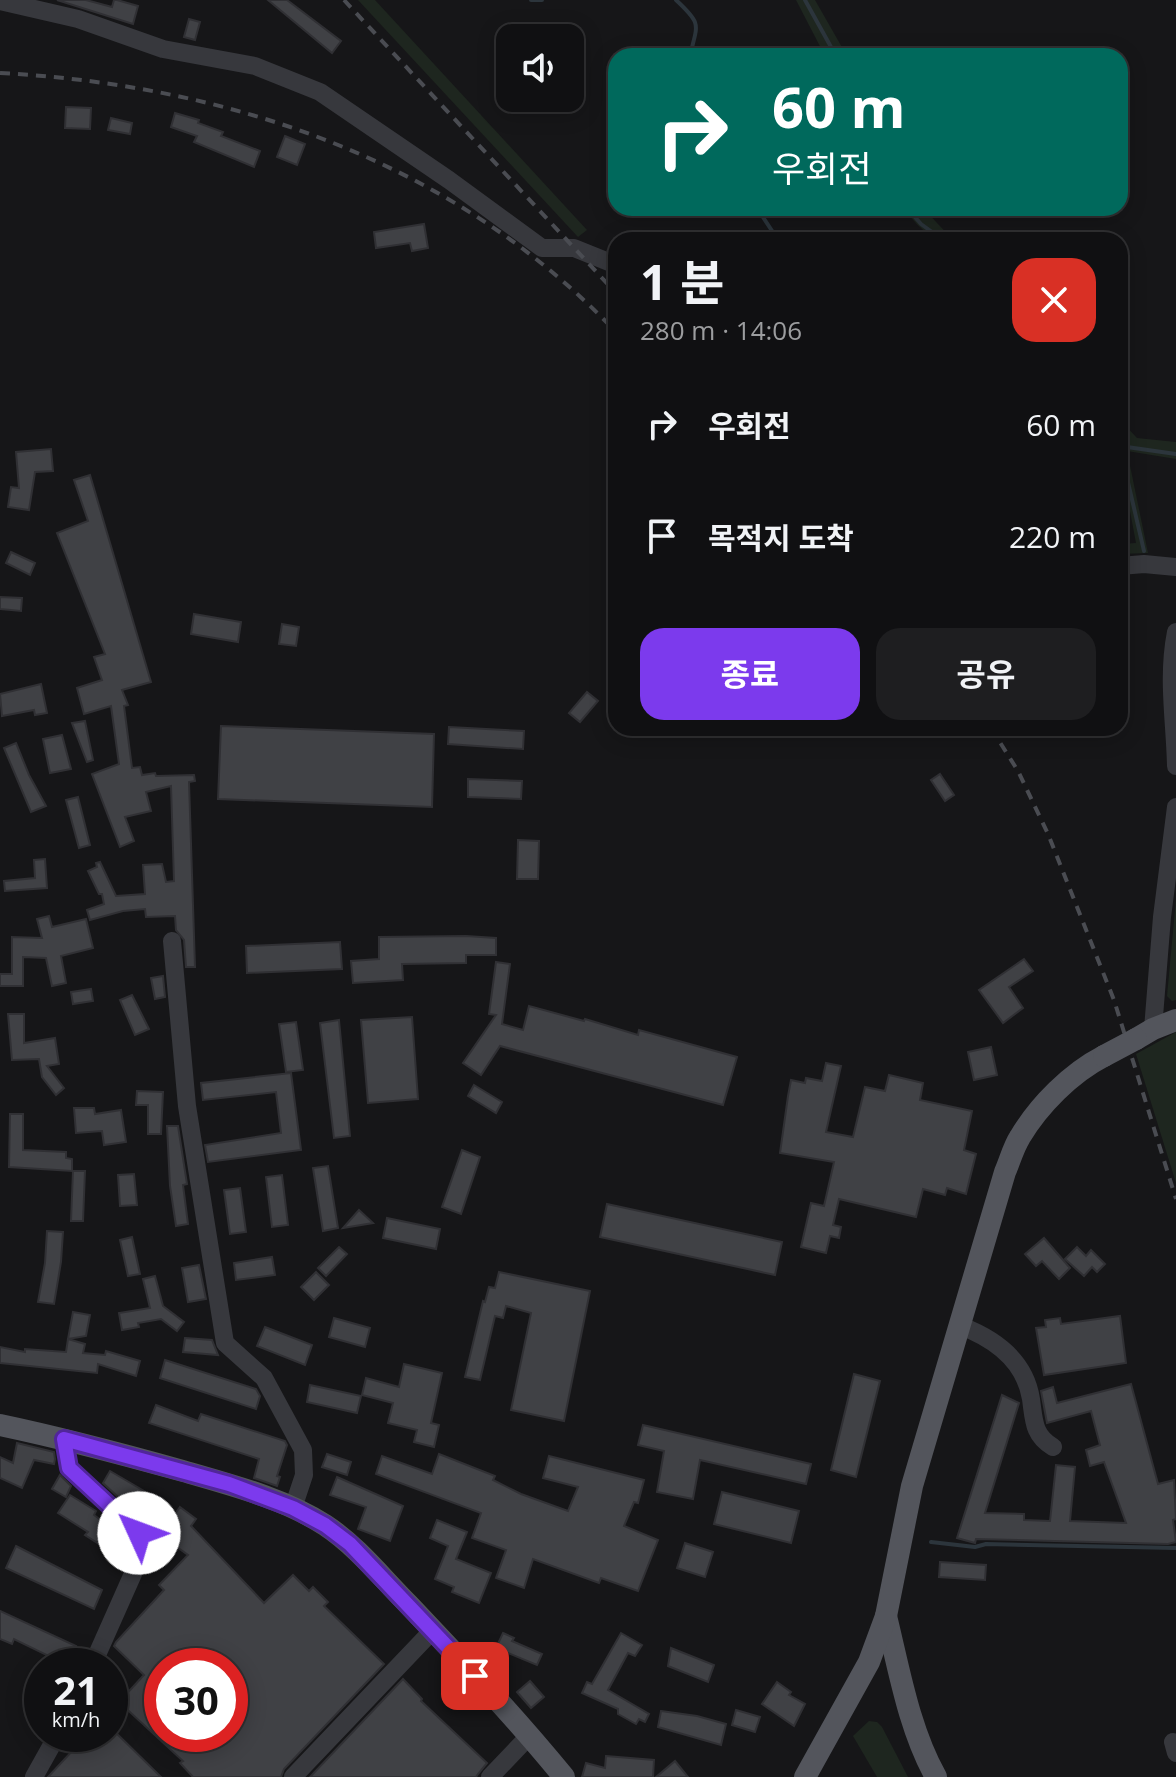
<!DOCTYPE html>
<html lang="ko">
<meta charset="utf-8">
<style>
:root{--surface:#101012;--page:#1e1e20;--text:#f1f3f6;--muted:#9c9d9f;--line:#303032;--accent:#7c3aed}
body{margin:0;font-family:"Open Sans","Noto Sans KR",sans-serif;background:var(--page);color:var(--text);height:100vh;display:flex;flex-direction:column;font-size:30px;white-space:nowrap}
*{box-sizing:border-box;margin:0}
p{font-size:26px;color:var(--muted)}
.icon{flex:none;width:44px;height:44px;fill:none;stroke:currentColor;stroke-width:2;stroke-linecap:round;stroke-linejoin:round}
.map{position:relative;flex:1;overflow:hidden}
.drawer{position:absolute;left:608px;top:232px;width:520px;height:504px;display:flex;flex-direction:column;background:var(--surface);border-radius:24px;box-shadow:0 4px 20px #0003,0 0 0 2px var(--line)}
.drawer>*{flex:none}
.guide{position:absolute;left:608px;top:48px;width:520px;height:168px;border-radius:24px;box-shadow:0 4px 20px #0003,0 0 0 2px var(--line);background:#00695c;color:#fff;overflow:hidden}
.tools{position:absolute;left:496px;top:24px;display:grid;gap:16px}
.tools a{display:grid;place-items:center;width:88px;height:88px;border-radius:16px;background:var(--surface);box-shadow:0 4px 20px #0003,0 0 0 2px var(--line);font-size:40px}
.speed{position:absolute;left:24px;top:1648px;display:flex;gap:16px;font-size:40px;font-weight:700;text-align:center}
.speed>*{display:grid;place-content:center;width:104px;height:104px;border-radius:50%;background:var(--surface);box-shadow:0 4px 20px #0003,0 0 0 2px var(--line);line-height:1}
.speed small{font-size:20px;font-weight:400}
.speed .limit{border:12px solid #d22;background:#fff;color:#111}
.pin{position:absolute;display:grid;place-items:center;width:68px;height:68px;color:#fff;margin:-34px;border-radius:16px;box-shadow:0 4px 12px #0006}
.me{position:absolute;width:88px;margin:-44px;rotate:313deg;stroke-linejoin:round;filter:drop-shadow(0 0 6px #0008)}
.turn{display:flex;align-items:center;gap:28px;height:168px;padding:0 32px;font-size:36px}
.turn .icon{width:104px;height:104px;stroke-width:2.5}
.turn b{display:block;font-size:56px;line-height:68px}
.round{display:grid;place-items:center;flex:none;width:84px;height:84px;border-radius:24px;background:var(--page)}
.headline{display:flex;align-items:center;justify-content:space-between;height:136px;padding:0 32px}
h1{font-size:48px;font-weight:700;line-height:60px}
.cta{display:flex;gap:16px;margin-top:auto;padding:16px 32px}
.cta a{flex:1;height:92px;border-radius:24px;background:var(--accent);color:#fff;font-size:32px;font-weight:700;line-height:92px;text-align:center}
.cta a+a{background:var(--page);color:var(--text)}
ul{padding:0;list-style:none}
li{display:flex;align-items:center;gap:24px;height:112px;padding:0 32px}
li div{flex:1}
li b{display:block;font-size:30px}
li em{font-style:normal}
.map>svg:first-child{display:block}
.green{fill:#1e261f}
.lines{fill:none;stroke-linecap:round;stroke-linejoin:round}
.stream{stroke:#2c353c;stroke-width:4}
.building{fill:#404145;stroke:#303034;stroke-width:2;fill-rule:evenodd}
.minor{stroke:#37383d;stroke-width:18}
.major{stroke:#53555c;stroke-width:22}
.rail{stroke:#4a4c52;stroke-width:4;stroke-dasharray:10 8;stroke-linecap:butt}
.major-bridge{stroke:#53555c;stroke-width:22}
.route-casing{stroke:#51269a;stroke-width:20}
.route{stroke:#7c3aed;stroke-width:14}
</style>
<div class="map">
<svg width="1176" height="1777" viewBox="0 0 1176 1777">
<rect width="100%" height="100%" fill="#161618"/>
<g class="green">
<path d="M358 0H375L587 230 578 237Z"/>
<path d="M796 0H815L847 56H825Z"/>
<path d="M904 208H923L953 240C929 240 917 226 904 208Z"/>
<path d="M1120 420 1137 438 1176 442V459L1127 451 1148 553 1120 554V544L1136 543 1120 458Z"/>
<path d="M1176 899V1000L1172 1001 1167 996Z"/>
<path d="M1176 1032V1183L1136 1054Z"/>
<path d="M869 1721 877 1722 882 1727 908 1777H877L853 1736Z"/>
</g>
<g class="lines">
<g class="stream">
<path d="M531 0H542"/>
<path d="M676 0C703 25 697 24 690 56"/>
<path d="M805 0 836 56"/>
<path d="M757 208 778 240"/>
<path d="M907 208 921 224 943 240"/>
<path d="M1120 446 1176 454"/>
<path d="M1120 448 1144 551"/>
<path d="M931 1542 975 1547 986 1544 1176 1548"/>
</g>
</g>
<g class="building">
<path d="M57 0H86L112 7 114 0H117L138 6 133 24Z"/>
<path d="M268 0H287L341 41 332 53Z"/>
<path d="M189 19 200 22 195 40 184 37Z"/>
<path d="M66 107 91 108 90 129 65 128Z"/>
<path d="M175 113 199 120 198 123 223 132 221 136 260 151 254 167 194 142 197 136 171 127Z"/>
<path d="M111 118 132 123 130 134 108 130Z"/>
<path d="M285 136 305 144 297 165 277 157Z"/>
<path d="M424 224 428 248 412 251 410 243 376 248 374 232Z"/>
<path d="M51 449 53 471 35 472 29 510 8 507 11 487 19 488 16 452Z"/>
<path d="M90 475 151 682 122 690 128 705 124 706 132 768 140 767 142 775 155 773 156 776 194 775 195 781 189 782 195 967H186L184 940 176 930 175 916 146 917 145 909 123 911 90 920 87 910 104 904 102 894H99L88 871 97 867 96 863 100 862 116 896 145 894 143 865 162 864 166 882 174 881 171 786 146 792 151 811 125 817 134 841 120 847 92 774 119 764 111 706 84 714 77 688 102 680 94 657 105 654 57 533 88 521 74 480Z"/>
<path d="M11 552 35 563 30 575 6 563Z"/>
<path d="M0 597 22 598 21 611 0 609Z"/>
<path d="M194 614 241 622 238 642 191 634Z"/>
<path d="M282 624 299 627 296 646 279 644Z"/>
<path d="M41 684 47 713 35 715 34 710 2 716 0 694Z"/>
<path d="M587 692 598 701 580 722 569 713Z"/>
<path d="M85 721 93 760 87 762 72 723Z"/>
<path d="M221 726 434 734 432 807 218 799Z"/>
<path d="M449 727 524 731 523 749 448 744Z"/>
<path d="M62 735 71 769 50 773 43 739Z"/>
<path d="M16 743 29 775 46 806 31 812 4 748Z"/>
<path d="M940 774 954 795 945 801 931 780Z"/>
<path d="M468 779 522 781 521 799 468 797Z"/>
<path d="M78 797 90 845 79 848 66 800Z"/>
<path d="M518 840 539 841 538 879H517Z"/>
<path d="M45 859 47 888 5 891 4 881 35 878 34 860Z"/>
<path d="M49 916 52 927 86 919 93 948 61 956 66 983 52 986 46 958 23 957V986H0V974H12V937L42 938 37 919Z"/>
<path d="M466 936 496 938V955H466V963L402 964 403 980 353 983 351 961 379 959V937Z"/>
<path d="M340 942 342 969 247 973 246 946Z"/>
<path d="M1024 959 1033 971 1009 987 1023 1008 1003 1023 979 990Z"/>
<path d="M496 962 510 964 502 1024 523 1030 529 1006 584 1021 585 1019 638 1035 639 1030 737 1057 723 1105 500 1046 481 1075 463 1063 496 1015 489 1014Z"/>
<path d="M163 976 165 997 155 999 151 978Z"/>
<path d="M91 989 93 1001 73 1004 71 992Z"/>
<path d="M132 995 149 1029 135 1035 120 1000Z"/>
<path d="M8 1014H24V1043L55 1038 59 1064 47 1066 64 1088 56 1095 42 1077 39 1059 12 1060Z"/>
<path d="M412 1017 418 1099 368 1103 361 1020Z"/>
<path d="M339 1020 350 1136 334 1138 320 1023Z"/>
<path d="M296 1022 303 1070 286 1072 279 1024Z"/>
<path d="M991 1047 997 1075 974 1080 968 1052Z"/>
<path d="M826 1063 841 1066 826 1132 853 1137 865 1087 885 1091 889 1075 923 1083 920 1100 972 1111 964 1150 976 1154 966 1194 947 1188 945 1195 923 1189 916 1217 839 1199 833 1225 841 1227 839 1238 830 1236 826 1253 801 1247 811 1203 824 1206 834 1162 780 1153 788 1096 791 1080 805 1083 806 1078 822 1081Z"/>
<path d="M291 1073 301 1150 208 1162 205 1145 281 1133 276 1092 203 1100 201 1083Z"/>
<path d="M474 1085 502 1102 496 1113 468 1096Z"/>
<path d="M137 1091 163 1092 161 1134H148V1105H136Z"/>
<path d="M74 1108H94L95 1114 121 1110 126 1142 104 1145 102 1131 76 1133Z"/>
<path d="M10 1114H23V1150L66 1152V1158L72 1159V1171L9 1167Z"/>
<path d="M167 1126H178L187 1184 183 1185 188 1224 176 1226 170 1186Z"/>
<path d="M462 1150 480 1157 461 1214 442 1207Z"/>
<path d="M328 1166 338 1228 323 1231 313 1168Z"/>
<path d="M73 1171H85L83 1221H71Z"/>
<path d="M134 1174 137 1205 120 1206 118 1175Z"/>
<path d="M282 1175 288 1225 272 1227 266 1177Z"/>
<path d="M240 1188 246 1232 230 1234 224 1190Z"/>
<path d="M607 1204 782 1242 775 1275 600 1237Z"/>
<path d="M359 1210 373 1223 343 1228Z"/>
<path d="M387 1218 440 1229 436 1249 383 1238Z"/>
<path d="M47 1231 63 1232 61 1262 54 1304 38 1302 45 1263Z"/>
<path d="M132 1237 140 1274 128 1276 120 1240Z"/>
<path d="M1044 1238 1070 1268 1059 1279 1042 1261 1036 1266 1025 1254Z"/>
<path d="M339 1247 347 1254 326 1276 318 1268Z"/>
<path d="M1077 1247 1086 1256 1091 1250 1105 1264 1097 1272 1092 1267 1084 1276 1065 1259Z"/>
<path d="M272 1257 275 1275 236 1280 234 1263Z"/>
<path d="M199 1265 206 1299 188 1302 182 1268Z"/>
<path d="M316 1272 329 1285 314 1300 301 1287Z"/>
<path d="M499 1272 590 1291 564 1421 511 1410 531 1313 506 1306 503 1318 495 1316 480 1380 465 1377 483 1301 485 1302 489 1287 495 1288Z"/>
<path d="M155 1276 163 1306 184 1322 177 1331 161 1319 138 1323 139 1327 122 1330 119 1313 150 1308 143 1279Z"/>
<path d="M73 1312 90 1315 86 1336 68 1339Z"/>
<path d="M1120 1316 1126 1363 1044 1375 1036 1328 1046 1327 1045 1320 1060 1318 1061 1324Z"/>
<path d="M334 1318 370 1328 365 1347 329 1337Z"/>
<path d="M265 1327 312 1345 305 1365 257 1346Z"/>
<path d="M185 1338 212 1340 218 1355 183 1352Z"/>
<path d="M68 1339 85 1344 83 1353 105 1355 106 1351 140 1361 136 1376 98 1364 97 1373 0 1363V1347L25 1352V1349L66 1352Z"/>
<path d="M165 1360 256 1389 260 1396 256 1409 160 1378Z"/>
<path d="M404 1364 442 1373 431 1423 439 1425 434 1447 414 1442 417 1430 388 1423 393 1403 362 1395 366 1378 399 1387Z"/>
<path d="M854 1374 880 1381 856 1477 831 1470Z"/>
<path d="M1131 1384 1158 1484 1174 1480 1176 1519 1173 1520 1176 1542 1168 1544 976 1539 975 1543 957 1538 1002 1395 1019 1403 985 1513 1024 1514V1520L1050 1521 1056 1465 1075 1467 1070 1521 1126 1523 1104 1462 1090 1466 1086 1450 1100 1445 1091 1411 1047 1423 1041 1391 1053 1387 1057 1403Z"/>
<path d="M310 1385 361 1396 357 1413 307 1402Z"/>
<path d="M156 1405 198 1421 201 1414 285 1441 287 1445 277 1476 280 1477 277 1486 254 1478 259 1459 149 1423Z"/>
<path d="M643 1425 811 1464 806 1484 700 1460 693 1499 657 1492 664 1451 638 1445Z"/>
<path d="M17 1443 54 1452 55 1459 54 1464 34 1460 22 1488 0 1478V1457L13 1463Z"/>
<path d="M327 1454 351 1462 347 1475 322 1467Z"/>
<path d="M439 1454 495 1476 493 1480 521 1494 568 1511 578 1487 543 1478 549 1456 644 1480 638 1503 634 1502 624 1526 658 1540 638 1591 601 1578 599 1583 533 1559 524 1588 496 1578 506 1550 472 1538 481 1513 376 1474 382 1456 432 1474Z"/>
<path d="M110 1471 151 1495 140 1514 129 1507 103 1483Z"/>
<path d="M60 1475 71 1486 66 1497 52 1489Z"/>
<path d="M337 1477 403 1506 390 1541 358 1529 366 1507 330 1495Z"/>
<path d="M722 1492 799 1511 791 1543 714 1524Z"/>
<path d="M70 1495 96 1511 94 1515 128 1540 130 1543 121 1558 85 1535 88 1532 58 1513Z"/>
<path d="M180 1507 196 1519 191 1526 264 1603 293 1575 309 1591 313 1587 328 1602 324 1606 384 1664 284 1769 281 1777H193L180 1763 183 1761 119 1702 144 1675 114 1646 116 1642 164 1590 159 1585 188 1555 160 1535ZM162 1666H230V1734H162Z"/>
<path d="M437 1520 467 1532 456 1559 491 1573 479 1603 452 1592 454 1587 435 1579 448 1546 430 1538Z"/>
<path d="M685 1543 713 1552 705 1577 677 1568Z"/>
<path d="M16 1546 102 1590 94 1609 6 1568Z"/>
<path d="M940 1562 986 1565 985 1580 939 1577Z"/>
<path d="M0 1611 76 1646 67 1665 14 1639 12 1644 0 1639Z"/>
<path d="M503 1633 514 1638 512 1641 542 1654 537 1665 496 1648Z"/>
<path d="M621 1633 642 1645 635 1656 628 1653 608 1690 649 1714 645 1722 639 1719 636 1724 618 1714V1709L582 1693 587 1682 592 1684Z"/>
<path d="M671 1648 714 1665 708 1682 668 1666Z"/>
<path d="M403 1679 422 1699 421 1701 487 1763 478 1774 476 1777H310Z"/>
<path d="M530 1681 544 1697 531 1708 517 1692Z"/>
<path d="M777 1682 791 1692 789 1695 805 1704 794 1726 762 1704Z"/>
<path d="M736 1710 760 1717 755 1732 732 1725Z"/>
<path d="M661 1711 697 1716 726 1724 721 1745 658 1727Z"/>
<path d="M110 1727 161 1777H48L88 1734H110Z"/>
<path d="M606 1756 654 1760 653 1777H582L586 1763 605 1768Z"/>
<path d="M675 1761 688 1777H656Z"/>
</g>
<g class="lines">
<g class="minor">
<path d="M0 1 78 19 163 49 255 66 320 92 449 180 542 248H574L616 265"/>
<path d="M1120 566 1144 564 1176 567"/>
<path d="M1176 632C1167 678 1175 720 1176 766"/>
<path d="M172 941 187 1106 225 1343 264 1378 303 1450 304 1475 293 1508"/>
<path d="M1153 1029 1162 917 1176 807"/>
<path d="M961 1326C995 1339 1025 1360 1031 1399 1034 1420 1033 1435 1053 1447"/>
<path d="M64 1439 69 1468 139 1533 144 1549 92 1666"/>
<path d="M1173 1742 1176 1753"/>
<path d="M34 1777 58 1734"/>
<path d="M293 1777 433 1630"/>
<path d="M490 1777 530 1735"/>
</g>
<g class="major">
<path d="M1136 1039 1153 1029 1176 1020"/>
<path d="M0 1425C62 1438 122 1454 183 1471 231 1485 283 1498 325 1525 357 1546 382 1578 409 1605 462 1661 515 1717 564 1777"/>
<path d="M886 1616C899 1669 909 1729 936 1777"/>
<path d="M805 1777 869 1662 886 1616 912 1486 1005 1172C1010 1161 1013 1148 1020 1137 1039 1105 1071 1073 1104 1056"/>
</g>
<g class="rail">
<path d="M344 0 616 293"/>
<path d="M0 73C230 85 455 162 616 332"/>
<path d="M991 728 1018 771 1048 834 1114 1000 1176 1199"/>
</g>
<path class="major-bridge" d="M1104 1056 1136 1039"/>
</g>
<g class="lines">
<g class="route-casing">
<path id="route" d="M139 1533 69 1468 64 1439 229 1484 293 1508 325 1525 350 1544 475 1676"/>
</g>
<use href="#route" class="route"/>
</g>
</svg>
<div class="tools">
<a><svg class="icon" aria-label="sound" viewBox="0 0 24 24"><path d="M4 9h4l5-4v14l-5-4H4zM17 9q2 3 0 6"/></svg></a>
</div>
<div class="speed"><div>21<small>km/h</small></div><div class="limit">30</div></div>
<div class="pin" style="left:475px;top:1676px;background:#d93025"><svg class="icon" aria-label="arrive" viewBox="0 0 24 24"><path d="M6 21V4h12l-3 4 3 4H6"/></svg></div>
<svg class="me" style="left:139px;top:1533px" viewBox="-20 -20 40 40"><circle r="19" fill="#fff"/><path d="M0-13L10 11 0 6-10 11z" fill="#7c3aed"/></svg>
<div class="guide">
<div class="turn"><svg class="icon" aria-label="right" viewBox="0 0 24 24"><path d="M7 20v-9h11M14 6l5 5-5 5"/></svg><div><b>60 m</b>우회전</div></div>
</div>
<section class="drawer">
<div class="headline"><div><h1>1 분</h1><p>280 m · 14:06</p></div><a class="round" style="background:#d93025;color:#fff"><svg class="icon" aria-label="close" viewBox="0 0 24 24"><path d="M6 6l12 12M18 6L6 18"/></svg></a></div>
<ul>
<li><svg class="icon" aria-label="right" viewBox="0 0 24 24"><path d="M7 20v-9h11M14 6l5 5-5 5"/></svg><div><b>우회전</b></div><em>60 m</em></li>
<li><svg class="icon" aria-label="arrive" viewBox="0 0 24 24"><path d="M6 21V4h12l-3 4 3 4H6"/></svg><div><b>목적지 도착</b></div><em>220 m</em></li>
</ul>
<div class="cta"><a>종료</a><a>공유</a></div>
</section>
</div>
